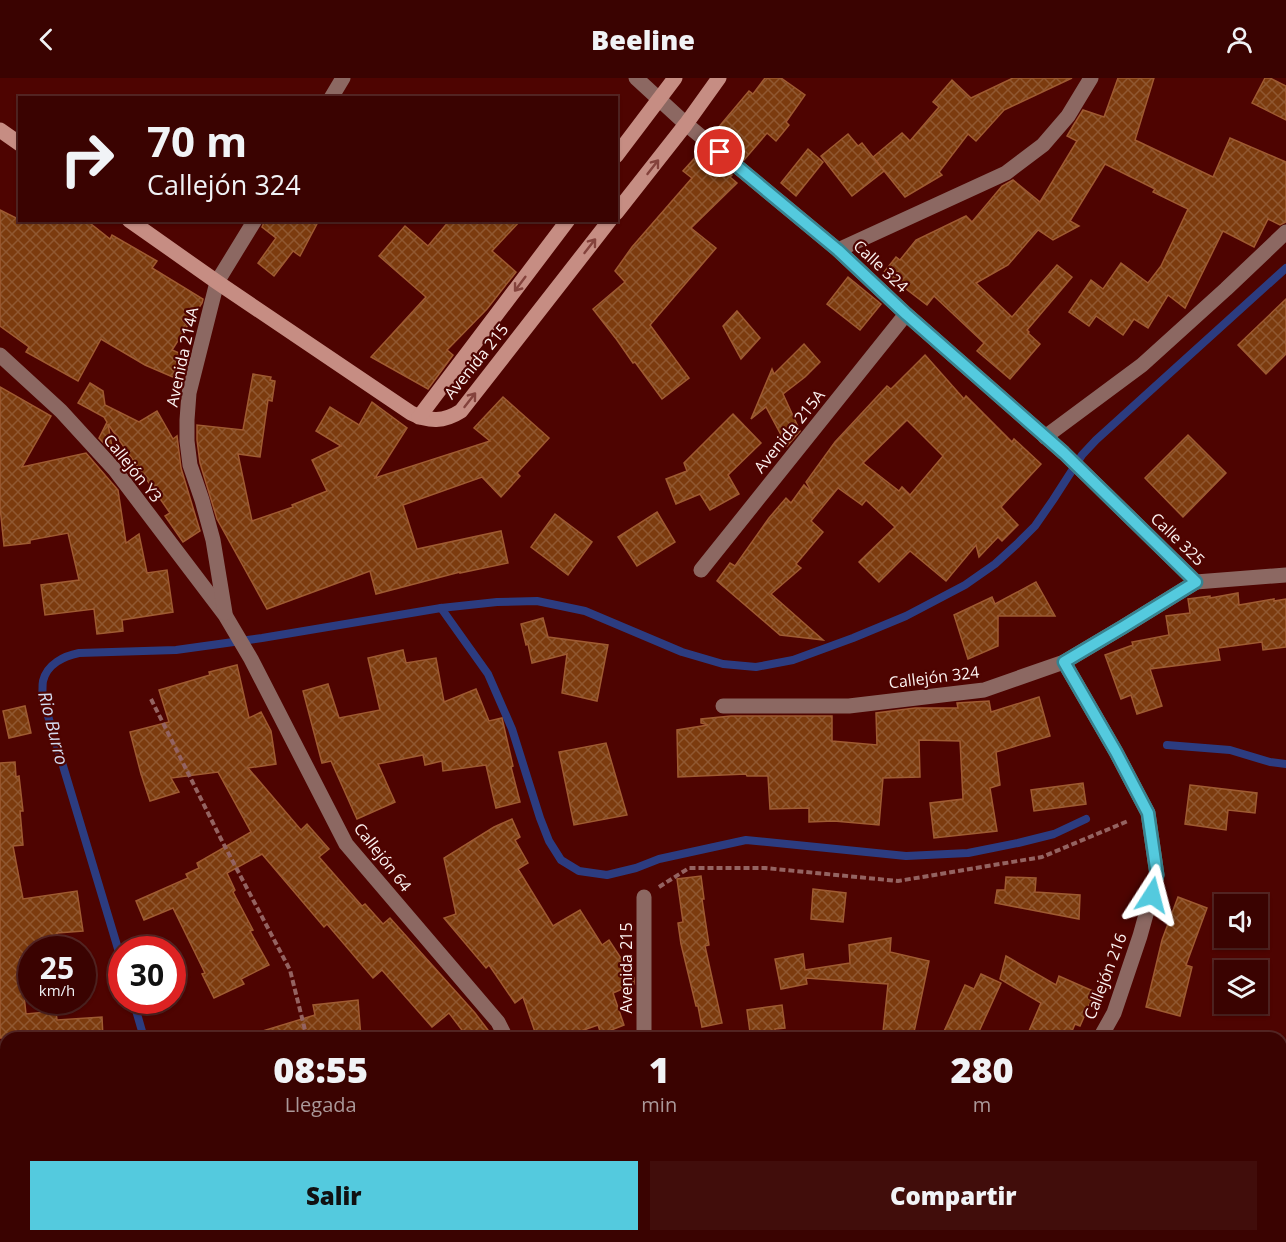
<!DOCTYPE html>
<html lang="es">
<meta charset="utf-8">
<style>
:root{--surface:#3a0301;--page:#410d0b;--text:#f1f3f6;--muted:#ab9899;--line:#542523;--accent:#54cade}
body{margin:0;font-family:"Open Sans",sans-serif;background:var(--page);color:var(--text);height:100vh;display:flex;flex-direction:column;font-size:22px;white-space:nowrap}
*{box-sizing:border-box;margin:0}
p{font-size:20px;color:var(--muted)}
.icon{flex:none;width:33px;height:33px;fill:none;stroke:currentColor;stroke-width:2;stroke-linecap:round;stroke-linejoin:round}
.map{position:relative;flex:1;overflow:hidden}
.drawer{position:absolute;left:0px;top:954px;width:1287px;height:210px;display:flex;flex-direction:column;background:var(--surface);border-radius:18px 18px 0 0;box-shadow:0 2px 4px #0004,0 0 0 2px var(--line)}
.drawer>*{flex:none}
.hud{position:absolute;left:18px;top:18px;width:600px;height:126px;border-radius:0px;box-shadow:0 2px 4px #0004,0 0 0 2px var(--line);background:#3a0301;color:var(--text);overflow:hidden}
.buttons{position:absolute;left:1214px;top:816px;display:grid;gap:12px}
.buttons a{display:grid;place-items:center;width:54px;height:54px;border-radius:0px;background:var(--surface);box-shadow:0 2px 4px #0004,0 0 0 2px var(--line);font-size:30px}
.speed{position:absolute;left:18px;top:858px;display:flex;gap:12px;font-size:30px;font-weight:700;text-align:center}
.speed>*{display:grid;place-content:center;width:78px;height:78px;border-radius:50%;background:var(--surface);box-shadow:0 2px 4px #0004,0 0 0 2px var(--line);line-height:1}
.speed small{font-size:15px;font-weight:400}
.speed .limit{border:9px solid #d22;background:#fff;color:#111}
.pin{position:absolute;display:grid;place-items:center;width:51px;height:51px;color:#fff;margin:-26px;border:3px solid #fff;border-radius:50%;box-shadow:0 2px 6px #0007}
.me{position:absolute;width:66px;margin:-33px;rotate:9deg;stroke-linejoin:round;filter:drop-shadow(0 0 4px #0008)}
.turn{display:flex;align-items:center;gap:21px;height:126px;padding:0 30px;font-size:27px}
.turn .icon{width:78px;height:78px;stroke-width:2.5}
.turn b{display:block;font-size:42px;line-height:51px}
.eta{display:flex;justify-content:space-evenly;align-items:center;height:102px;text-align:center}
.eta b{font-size:36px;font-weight:800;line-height:42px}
.primary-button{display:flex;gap:12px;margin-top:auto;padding:12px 30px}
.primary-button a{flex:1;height:69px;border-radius:0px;background:var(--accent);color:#111;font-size:24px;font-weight:800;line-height:69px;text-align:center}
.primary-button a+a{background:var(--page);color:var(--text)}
header{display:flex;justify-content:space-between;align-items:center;height:78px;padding:0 30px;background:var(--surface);font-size:27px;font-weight:800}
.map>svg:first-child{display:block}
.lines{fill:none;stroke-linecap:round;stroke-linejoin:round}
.stream{stroke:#2c3c80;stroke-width:8}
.building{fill:url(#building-cross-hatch);stroke:#9f5b32;stroke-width:1.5;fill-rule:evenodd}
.path{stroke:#946361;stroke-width:4;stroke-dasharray:6 3;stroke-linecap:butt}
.lane{stroke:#8c6862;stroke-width:15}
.street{stroke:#8c6862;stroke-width:15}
.secondary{stroke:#c68d83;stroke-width:15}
.oneway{stroke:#84423c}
.route-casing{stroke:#378390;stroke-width:15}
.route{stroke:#54cade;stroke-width:10}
.labels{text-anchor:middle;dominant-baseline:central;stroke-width:4.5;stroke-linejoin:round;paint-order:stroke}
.street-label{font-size:16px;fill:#fcf2f0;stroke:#4e0401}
.water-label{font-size:18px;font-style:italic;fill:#d4dbef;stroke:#4e0401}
</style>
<header><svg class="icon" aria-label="back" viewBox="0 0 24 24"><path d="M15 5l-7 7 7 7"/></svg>Beeline<svg class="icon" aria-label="person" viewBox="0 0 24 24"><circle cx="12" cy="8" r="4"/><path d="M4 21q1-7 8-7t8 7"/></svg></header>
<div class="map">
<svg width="1286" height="1164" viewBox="0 0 1286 1164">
<defs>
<pattern id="building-cross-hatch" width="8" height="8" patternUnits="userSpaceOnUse" patternTransform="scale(1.5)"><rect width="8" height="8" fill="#7c3b0e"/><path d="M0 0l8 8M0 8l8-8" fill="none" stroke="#905831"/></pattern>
</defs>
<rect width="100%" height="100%" fill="#4e0401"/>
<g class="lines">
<g class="stream">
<path d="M441 530 488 596 512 651 540 740 549 763 561 782 579 793 607 797 636 790 659 781 746 762 906 778 968 775 1018 765 1054 756 1086 741"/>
<path d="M1167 667 1230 672 1270 684 1286 686"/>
<path d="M122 884 42 618C43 613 42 608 43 603 47 586 64 578 79 575L176 572 262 560 441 530 497 524 537 523 585 533 682 574 723 586 756 589 793 582 853 560 906 538 965 507 995 486 1017 466 1035 448 1053 422 1082 377 1096 362 1286 190"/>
<path d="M133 922 144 960"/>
<path d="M65 1164 75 1158"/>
</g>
</g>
<g class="building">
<path d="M765 0H781L805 17 786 44 789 47 776 63 767 55 744 82 715 57 718 53 717 51 749 13 753 16Z"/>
<path d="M1013 0H1072L1004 32 976 63 968 56 939 94 942 97 905 119 873 79 902 55 910 63 939 29 933 24 952 2 971 20Z"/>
<path d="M1118 0H1154L1135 62 1213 99 1230 60 1286 84V144L1280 147 1268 141 1254 169 1223 153 1185 230 1168 217 1148 250 1134 241 1123 257 1096 238 1089 248 1069 234 1091 202 1103 211 1121 185 1148 205 1161 188 1188 131 1153 114 1155 111 1105 86 1070 143 1079 148 1053 162 1038 152 1008 187 976 205 1012 239 1057 187 1072 199 1027 252 1029 254 1028 255 1040 266 1010 301 977 273 984 265 934 218 927 227 884 194 896 179 900 182 916 162 966 138 972 144 1002 108 1013 102 1040 124 1077 63 1067 58 1073 48 1083 32 1104 39Z"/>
<path d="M1265 0H1270L1286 8V42L1252 25Z"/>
<path d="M848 56 858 68 862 65 884 93 852 118 821 78Z"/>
<path d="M808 71 823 84 796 118 781 105Z"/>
<path d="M702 72 732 97 730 99 737 105 691 150 716 170 650 247 689 300 662 321 635 284 633 285 617 262 593 231 625 204 615 193 632 169 692 100 683 93Z"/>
<path d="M0 132 20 142H86L110 161 112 157 157 183 152 190 203 221 202 225 172 272 188 279 182 303 145 287 101 261 78 303 26 274 29 269 0 248Z"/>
<path d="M265 142H319L300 178 293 173 274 198 258 185 276 160 262 149Z"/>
<path d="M450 142H521L492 173 516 194 487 231 447 272 453 277 428 311 371 279 426 219 379 178 405 148 428 168Z"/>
<path d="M848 199 881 226 860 252 827 226Z"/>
<path d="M1286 221V276L1266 296 1238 267Z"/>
<path d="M737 233 760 260 741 281 723 248Z"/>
<path d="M804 266 820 284 805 299 783 316 800 353 787 368 766 329 751 341 772 291 774 296Z"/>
<path d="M925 277 964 321 966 318 1012 364 1014 361 1041 386 1001 429 1018 447 1002 463 998 459 979 479 976 467 946 503 910 473 879 504 859 484 895 449 866 422 862 427 838 410 811 443 823 454 796 486 801 490 771 516 823 562 780 557 717 503 730 485 735 488 769 440 786 420 791 425 804 407 813 416 806 404 835 364 887 308 891 311ZM907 342 943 378 910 417 902 409 899 413 863 385Z"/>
<path d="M253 296 271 299 270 302 275 303 272 323 268 322 260 379 238 376 252 443 293 429 292 427 327 413 312 382 341 368 316 353 330 329 359 347 372 324 407 350 375 400 490 363 474 350 503 319 549 360 517 395 520 398 501 419 482 399 403 427 417 471 501 453 508 485 460 495V494L376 516 370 493 267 531 217 441 200 385 197 362V347L243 352Z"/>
<path d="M90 305 103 313 105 327 139 344 157 333 173 361 177 358 181 390 200 453 183 464 165 438 170 435 108 346 113 375 99 360 107 344 104 339 78 325Z"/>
<path d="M0 309 51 338 22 389 86 375 118 412 126 465 139 456 147 495 167 492 173 534 122 542 123 553 97 556 94 531 45 537 41 507 79 502 68 455 30 462V465L4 468 0 429Z"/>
<path d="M733 336 761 365 728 397 739 416 710 432 700 416 676 426 666 401 687 393 684 385Z"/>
<path d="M1188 357 1226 395 1183 439 1145 400Z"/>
<path d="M657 434 675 464 637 488 618 459Z"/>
<path d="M555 436 592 464 568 497 531 469Z"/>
<path d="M1036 504 1055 538H998V568L968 581 954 537 992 519 995 526Z"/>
<path d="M1238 515 1239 527 1274 521V523L1286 521V569L1263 572 1262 564 1218 570 1220 582 1150 591 1162 628 1137 636 1131 617 1121 621 1105 577 1133 567 1132 564 1169 557 1166 538 1190 535 1188 521 1210 518V520Z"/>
<path d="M543 540 548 559 608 567 597 623 562 615 567 576 532 585 528 566 526 567 521 546Z"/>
<path d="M403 572 406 585 436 580 444 624 476 611 489 643 502 640 513 688 511 689 520 724 496 730 486 687 443 693 442 683 425 687 423 677 378 686 395 724 357 741 331 683 322 685 303 613 328 606 339 640 380 632 368 580Z"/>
<path d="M237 587 249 640 261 634 271 653 276 686 248 690 301 752 307 746 329 771 319 779 362 828 365 826 383 846 390 840 475 935 494 960H468L449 935 432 949 382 892 373 900 327 846 324 849 262 776 227 795 235 812 233 814 253 852 250 853 269 887 241 901 244 906 214 920 202 896 205 895 173 830 144 842 136 823 188 800 186 796 199 790 197 785 251 754 218 694 171 700 179 714 150 723 141 696 130 654 169 644 159 612 210 597 209 594Z"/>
<path d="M1039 619 1050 658 996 674 1000 707 990 710 997 753 934 760 930 725 963 721 960 663 919 662 920 699 883 700 879 747 834 743 809 744V730L770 731 768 698H747L746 696 678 699 677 652 708 647 701 645V641L731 638H832V663L877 667 876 635 915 630H958L957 625 989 623 991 634Z"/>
<path d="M25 628 31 655 9 660 3 633Z"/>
<path d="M606 665 627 737 574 747 559 674Z"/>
<path d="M15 684 16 699 19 698 23 733H20L23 767 13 768 23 821 77 813 83 853 57 855 58 872H32V879H20L26 936 56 933 57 942 102 939 103 960H0V685Z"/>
<path d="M1083 705 1086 726 1034 733 1031 712Z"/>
<path d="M1190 707 1257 715 1255 735 1228 732 1226 752 1185 746Z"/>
<path d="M512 741 520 759 515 762 528 785 518 791 553 848 580 832 602 867 609 862 634 900V906L613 915 624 947 601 956 598 947 561 960H539L535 954 523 919 515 925 489 887 486 890 444 840 456 836 444 780 494 749Z"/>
<path d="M701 798 704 821H702L709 867 705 868 722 945 702 949 698 928H696L681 866 678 845 683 844 677 801Z"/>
<path d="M1006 799 1036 800 1035 814 1080 817 1079 841 995 825 997 812H1005Z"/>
<path d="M813 811 846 815 843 844 811 841Z"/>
<path d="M1178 819 1207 830 1186 887 1192 889 1180 938 1146 929 1162 862Z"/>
<path d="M891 860 890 874 929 883 913 959 883 954 888 906 806 900 807 906 781 911 775 881 803 876 805 892 850 885 849 867Z"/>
<path d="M1006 878 1056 907 1059 898 1095 914 1080 948 1075 946 1069 960H1026L1041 925 1000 901Z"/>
<path d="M981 896 1001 905 976 960H941L965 907 974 911Z"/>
<path d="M358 922 361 960H256V955L315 937 313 927Z"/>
<path d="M782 927 785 950 775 951 776 960H755L754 954H750L747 932Z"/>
</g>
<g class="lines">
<g class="path">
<path d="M151 621 221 761 290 892 307 960"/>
<path d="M659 809 689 790H765L898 803 1042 779 1128 743"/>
</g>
<path class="lane" d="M1045 359 1142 287 1226 211 1286 154"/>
<g class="street">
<path d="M636 0 686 46 838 172 906 236 1064 375 1196 504 1286 497"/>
<path d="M331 20 343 0"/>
<path d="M838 172 1006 95 1043 67 1068 38 1091 0"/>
<path d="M0 277 61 333 115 392 225 537 251 581 346 766 498 944 506 960"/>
<path d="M701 492 906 236"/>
<path d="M225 535 213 462 202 422 190 387 187 363V342L189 315 217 204 255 142"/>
<path d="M1064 584 1116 674 1148 735 1157 797 1140 858 1114 935 1100 960"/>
<path d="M723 628H849L984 612 1064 584 1123 549 1196 504"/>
<path d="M644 819V960"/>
<path d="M644 1158V1164"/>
<path d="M523 1164 524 1158"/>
<path d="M1018 1164 1019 1158"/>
</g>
<g class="secondary">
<path d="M0 52 20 66"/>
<path d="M616 78 675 0"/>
<path d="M616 135 686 46 719 0"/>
<path d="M129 142 217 204 411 335C429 344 444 344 461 333L610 142"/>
<path d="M419 339 568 142"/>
</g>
</g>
<defs><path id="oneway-shaft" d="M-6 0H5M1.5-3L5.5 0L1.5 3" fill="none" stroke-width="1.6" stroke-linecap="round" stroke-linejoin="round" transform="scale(1.5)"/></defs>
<g class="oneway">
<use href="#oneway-shaft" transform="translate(653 89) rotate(-52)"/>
<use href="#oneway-shaft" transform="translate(590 168) rotate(-52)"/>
<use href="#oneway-shaft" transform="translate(520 206) rotate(127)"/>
<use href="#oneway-shaft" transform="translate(470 322) rotate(-52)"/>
</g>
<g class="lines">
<g class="route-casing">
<path id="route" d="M720 74 838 172 906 236 1064 375 1196 504 1123 549 1064 584 1116 674 1148 735 1157 797 1152 817"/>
</g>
<use href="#route" class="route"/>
</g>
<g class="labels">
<g class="street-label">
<text transform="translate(881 188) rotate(43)">Calle 324</text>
<text transform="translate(182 279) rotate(-78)">Avenida 214A</text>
<text transform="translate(476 283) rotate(-51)">Avenida 215</text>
<text transform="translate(789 353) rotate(-51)">Avenida 215A</text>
<text transform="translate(133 390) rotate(51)">Callejón Y3</text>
<text transform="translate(1178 461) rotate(44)">Calle 325</text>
<text transform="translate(934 599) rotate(-7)">Callejón 324</text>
<text transform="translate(383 779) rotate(52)">Callejón 64</text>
<text transform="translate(626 890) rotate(-90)">Avenida 215</text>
<text transform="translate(1105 898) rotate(-69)">Callejón 216</text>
</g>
<g class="water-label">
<text transform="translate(54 650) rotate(76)">Rio Burro</text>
</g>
</g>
</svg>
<div class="buttons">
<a><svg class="icon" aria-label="sound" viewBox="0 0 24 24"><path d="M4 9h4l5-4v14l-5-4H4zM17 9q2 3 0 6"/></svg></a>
<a><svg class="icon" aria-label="layers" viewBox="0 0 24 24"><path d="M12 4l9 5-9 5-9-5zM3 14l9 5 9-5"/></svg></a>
</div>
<div class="speed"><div>25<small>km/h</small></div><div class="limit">30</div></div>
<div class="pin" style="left:720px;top:74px;background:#d93025"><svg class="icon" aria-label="arrive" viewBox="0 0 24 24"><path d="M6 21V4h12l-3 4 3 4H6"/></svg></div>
<svg class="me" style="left:1152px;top:817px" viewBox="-20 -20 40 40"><path d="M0-17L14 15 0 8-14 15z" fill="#54cade" stroke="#fff" stroke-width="4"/></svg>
<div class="hud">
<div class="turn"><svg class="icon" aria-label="right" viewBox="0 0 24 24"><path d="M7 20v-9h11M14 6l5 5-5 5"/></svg><div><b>70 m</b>Callejón 324</div></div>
</div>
<section class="drawer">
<div class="eta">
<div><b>08:55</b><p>Llegada</p></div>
<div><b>1</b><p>min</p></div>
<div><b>280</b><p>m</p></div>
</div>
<div class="primary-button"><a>Salir</a><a>Compartir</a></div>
</section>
</div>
